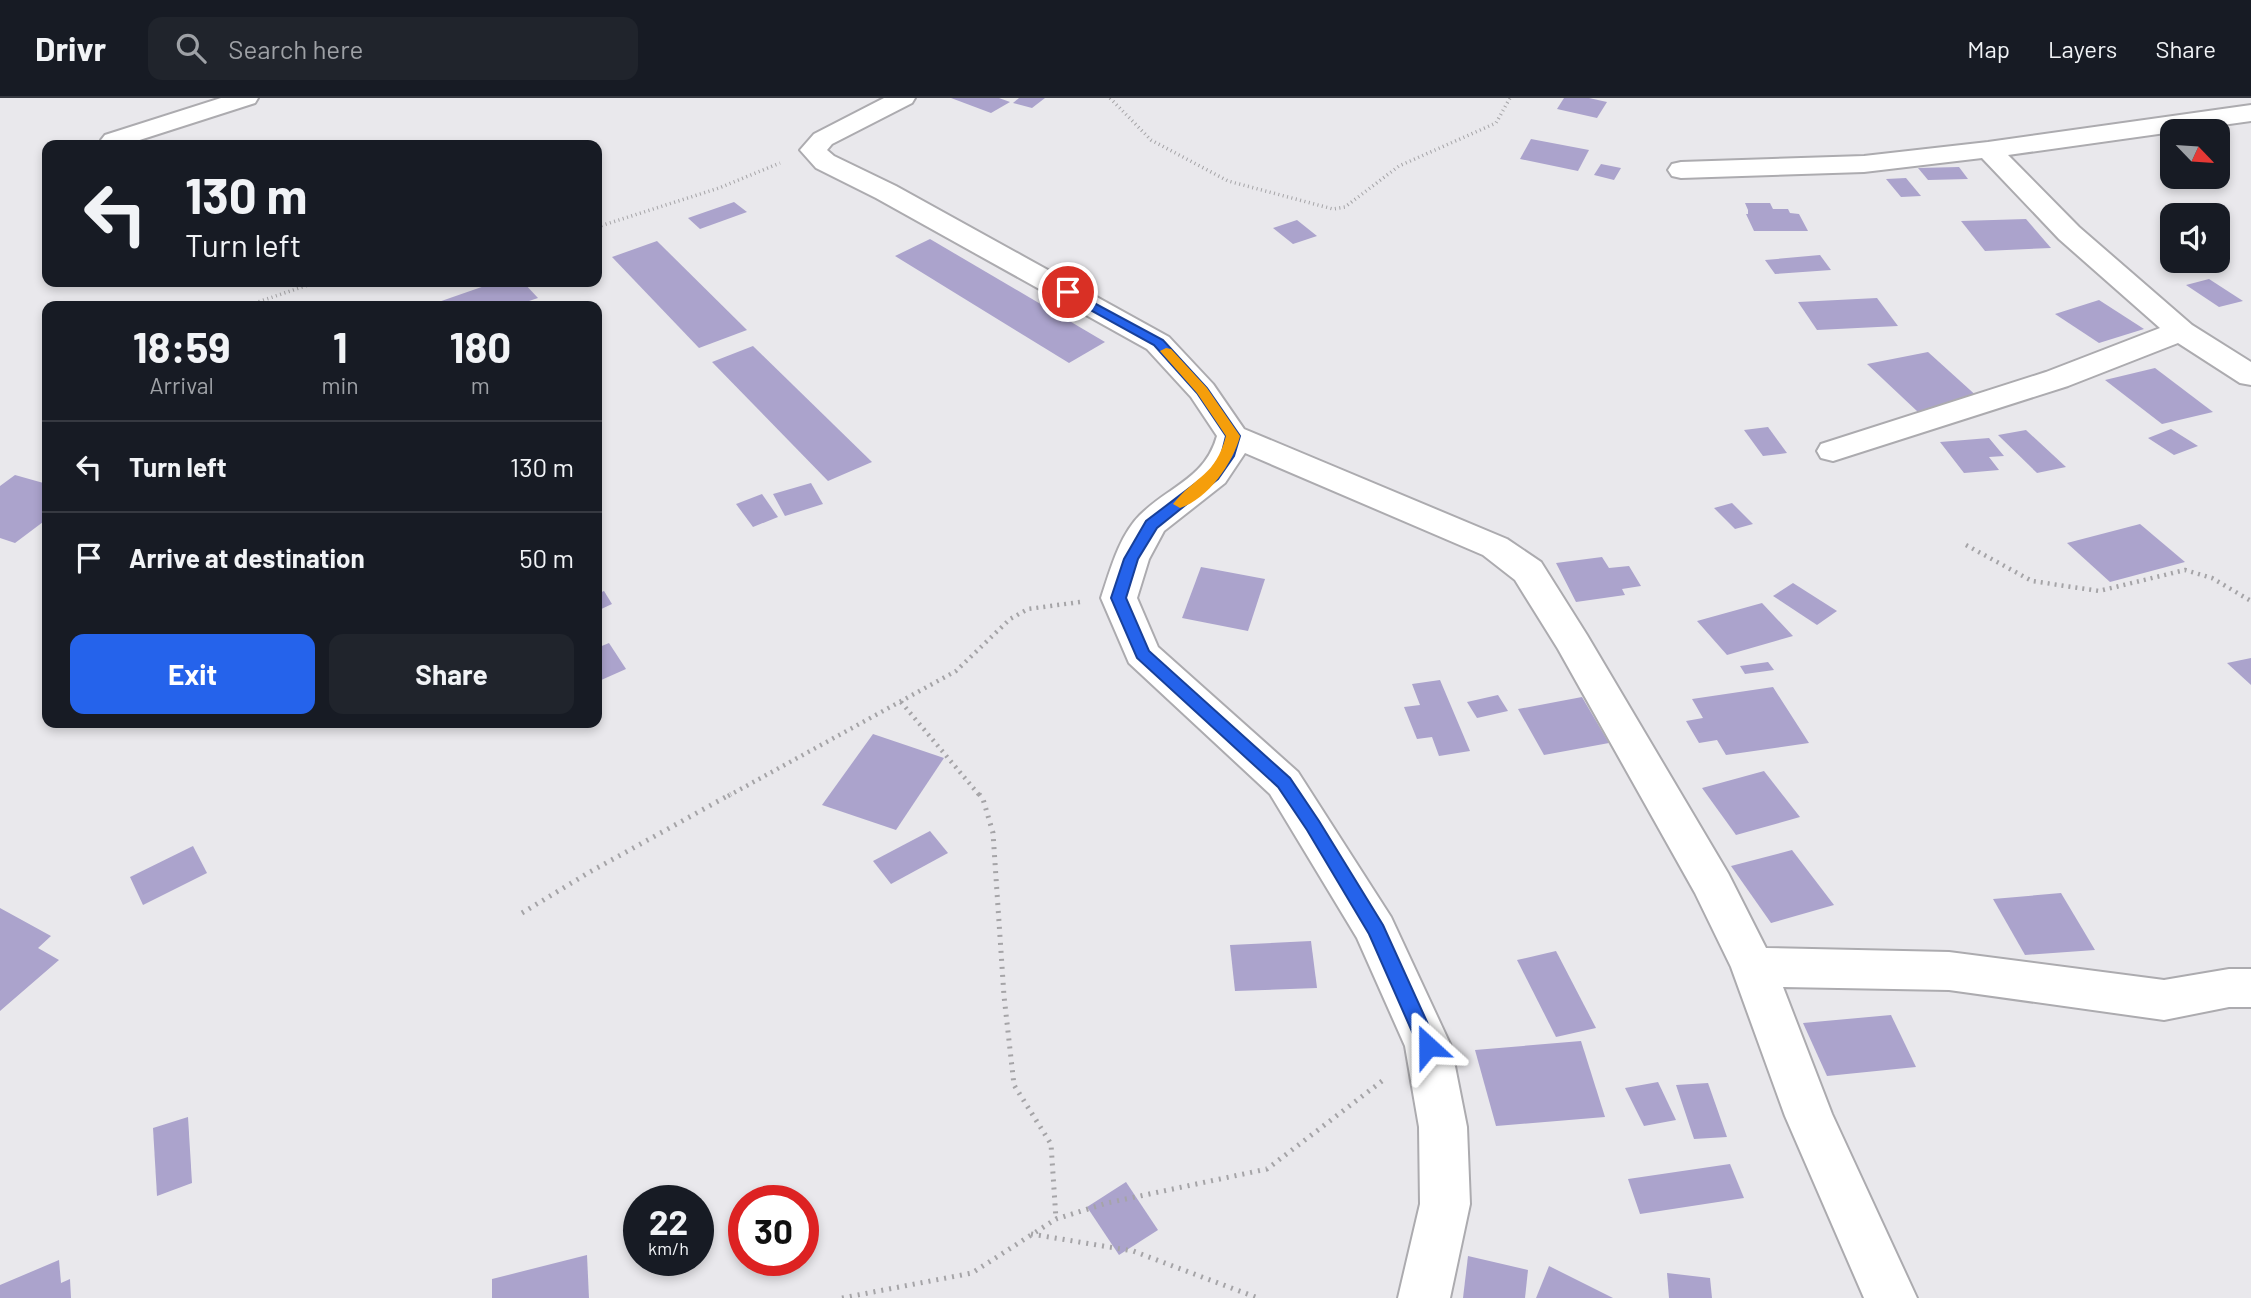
<!DOCTYPE html>
<style>
:root{--surface:#171b24;--page:#20242c;--text:#f1f3f6;--muted:#9ea1a6;--line:#363941;--accent:#2563eb}
body{margin:0;font-family:Barlow,sans-serif;background:var(--page);color:var(--text);height:100vh;display:flex;flex-direction:column;font-size:26px;white-space:nowrap}
*{box-sizing:border-box;margin:0}
p{font-size:23px;color:var(--muted)}
.icon{flex:none;width:38px;height:38px;fill:none;stroke:currentColor;stroke-width:2;stroke-linecap:round;stroke-linejoin:round}
.map{position:relative;flex:1;overflow:hidden}
.side{position:absolute;left:42px;top:203px;width:560px;height:427px;display:flex;flex-direction:column;background:var(--surface);border-radius:14px;box-shadow:0 4px 10px #0003}
.side>*{flex:none}
.hud{position:absolute;left:42px;top:42px;width:560px;height:147px;border-radius:14px;box-shadow:0 4px 10px #0003;background:#171b24;color:var(--text);overflow:hidden}
.needle{width:46px;rotate:115deg}
.fabs{position:absolute;left:2160px;top:21px;display:grid;gap:14px}
.fabs a{display:grid;place-items:center;width:70px;height:70px;border-radius:14px;background:var(--surface);box-shadow:0 4px 10px #0003;font-size:35px}
.speed{position:absolute;left:623px;top:1087px;display:flex;gap:14px;font-size:35px;font-weight:700;text-align:center}
.speed>*{display:grid;place-content:center;width:91px;height:91px;border-radius:50%;background:var(--surface);box-shadow:0 4px 10px #0003;line-height:1}
.speed small{font-size:18px;font-weight:400}
.speed .limit{border:10px solid #d22;background:#fff;color:#111}
.pin{position:absolute;display:grid;place-items:center;width:60px;height:60px;color:#fff;margin:-30px;border:4px solid #fff;border-radius:50%;box-shadow:0 2px 7px #0007}
.me{position:absolute;width:77px;margin:-38px;rotate:336deg;stroke-linejoin:round;filter:drop-shadow(0 0 5px #0008)}
.turn{display:flex;align-items:center;gap:24px;height:147px;padding:0 28px;font-size:32px}
.turn .icon{width:91px;height:91px;stroke-width:2.5}
.turn b{display:block;font-size:49px;line-height:60px}
.eta{display:flex;justify-content:space-evenly;align-items:center;height:119px;text-align:center}
.eta b{font-size:42px;font-weight:700;line-height:49px}
.action{display:flex;gap:14px;margin-top:auto;padding:14px 28px}
.action a{flex:1;height:80px;border-radius:14px;background:var(--accent);color:#fff;font-size:28px;font-weight:700;line-height:80px;text-align:center}
.action a+a{background:var(--page);color:var(--text)}
ul{padding:0;list-style:none}
li{display:flex;align-items:center;gap:21px;height:91px;padding:0 28px;border-top:2px solid var(--line)}
li div{flex:1}
li b{display:block;font-size:26px}
li em{font-style:normal}
header{display:flex;align-items:center;gap:42px;box-sizing:border-box;height:98px;padding:0 35px;background:var(--surface);border-bottom:2px solid var(--line)}
header strong{font-size:33px}
nav{display:flex;gap:38px;margin-inline-start:auto;font-size:24px}
.search{width:490px;height:63px;background:var(--page);display:flex;align-items:center;gap:18px;box-sizing:border-box;padding:0 24px;border-radius:14px;color:var(--muted);font-size:26px}
.map>svg:first-child{display:block}
.building{fill:#aba3cc}
.lines{fill:none;stroke-linecap:round;stroke-linejoin:round}
.minor-casing{stroke:#acabaf;stroke-width:4}
.path-far2{stroke:#a5a4a7;stroke-width:3.5;stroke-dasharray:1 3.5;stroke-linecap:butt}
.path-far1{stroke:#a5a4a7;stroke-width:4.5;stroke-dasharray:2 5;stroke-linecap:butt}
.path{stroke:#a5a4a7;stroke-width:5;stroke-dasharray:2 6;stroke-linecap:butt}
.minor{fill:#fff;fill-rule:evenodd}
.route{fill:#2563eb;stroke:#184099;stroke-width:2}
.slow{fill:#f59e0b}
</style>
<header>
<strong>Drivr</strong>
<div class="search"><svg class="icon" aria-label="search" viewBox="0 0 24 24"><circle cx="10" cy="10" r="6"/><path d="M15 15l6 6"/></svg>Search here</div>
<nav><a>Map</a><a>Layers</a><a>Share</a></nav>
</header>
<div class="map">
<svg width="2251" height="1200" viewBox="0 0 2251 1200">
<rect width="100%" height="100%" fill="#e9e8ec"/>
<g class="building">
<path d="M951 0H999L1010 4 991 15Z"/>
<path d="M1019 0H1045L1032 10 1013 5Z"/>
<path d="M1564 0H1589L1607 4 1597 20 1557 11Z"/>
<path d="M1531 41 1589 52 1578 73 1520 61Z"/>
<path d="M1601 66 1621 70 1614 82 1594 77Z"/>
<path d="M1959 69 1968 81 1928 82 1918 70Z"/>
<path d="M1906 80 1921 98 1901 99 1886 81Z"/>
<path d="M734 104 747 114 700 131 688 120Z"/>
<path d="M1745 105H1770L1773 111H1788L1790 115 1799 116 1808 133H1754L1746 116H1748V112Z"/>
<path d="M2026 121 2051 150 1985 153 1961 123Z"/>
<path d="M1297 122 1317 138 1293 146 1273 130Z"/>
<path d="M930 141 1105 244 1069 265 895 158Z"/>
<path d="M657 143 747 232 699 250 612 159Z"/>
<path d="M1820 157 1831 172 1775 176 1765 162Z"/>
<path d="M2209 181 2243 203 2219 209 2186 187Z"/>
<path d="M496 184H523L538 200 514 208H427Z"/>
<path d="M1877 200 1898 228 1817 232 1798 204Z"/>
<path d="M2099 202 2144 231 2099 245 2055 216Z"/>
<path d="M753 248 872 364 828 383 712 264Z"/>
<path d="M1928 254 1980 301 1918 314 1867 266Z"/>
<path d="M2155 270 2213 314 2162 326 2105 282Z"/>
<path d="M1768 329 1787 355 1763 358 1744 332Z"/>
<path d="M2171 331 2198 348 2174 357 2148 340Z"/>
<path d="M2026 332 2066 369 2037 375 1998 337Z"/>
<path d="M1989 340 2004 358 1989 359 1999 372 1964 375 1940 344Z"/>
<path d="M15 377 47 386V398L44 400 47 401V421L15 445 0 440V388Z"/>
<path d="M811 385 823 406 785 418 773 396Z"/>
<path d="M762 396 778 419 753 429 736 406Z"/>
<path d="M1732 405 1753 426 1735 431 1714 410Z"/>
<path d="M2140 426 2185 464 2110 484 2067 445Z"/>
<path d="M1602 459 1609 470 1629 468 1641 488 1622 491 1625 497 1576 504 1556 465Z"/>
<path d="M1201 469 1265 481 1248 533 1182 520Z"/>
<path d="M1793 485 1837 513 1817 527 1773 498Z"/>
<path d="M604 493 612 506 597 513V496Z"/>
<path d="M1762 505 1793 538 1727 557 1697 523Z"/>
<path d="M609 545 626 571 599 583 597 579V550Z"/>
<path d="M2251 560V587L2227 565Z"/>
<path d="M1768 564 1774 572 1745 576 1740 568Z"/>
<path d="M1440 582 1470 653 1439 658 1432 639 1417 641 1404 609 1420 607 1412 586Z"/>
<path d="M1773 589 1809 645 1726 657 1717 642 1699 645 1686 623 1703 620 1692 601Z"/>
<path d="M1498 597 1508 613 1477 620 1467 604Z"/>
<path d="M1582 599 1609 645 1544 657 1518 611Z"/>
<path d="M873 636 944 660 896 732 822 707Z"/>
<path d="M1764 673 1800 719 1736 737 1702 690Z"/>
<path d="M930 733 948 755 891 786 873 763Z"/>
<path d="M193 748 207 775 143 807 130 779Z"/>
<path d="M1792 752 1834 807 1771 825 1731 768Z"/>
<path d="M2061 795 2095 852 2025 857 1993 801Z"/>
<path d="M0 810 51 838 38 850 59 862 0 913Z"/>
<path d="M1311 843 1317 890 1235 893 1230 847Z"/>
<path d="M1556 853 1596 930 1556 939 1517 862Z"/>
<path d="M1891 917 1916 969 1827 978 1803 925Z"/>
<path d="M1581 943 1605 1019 1496 1028 1475 952Z"/>
<path d="M1658 984 1676 1022 1644 1028 1625 990Z"/>
<path d="M1708 985 1727 1039 1694 1041 1676 987Z"/>
<path d="M188 1019 192 1085 157 1098 153 1030Z"/>
<path d="M1730 1066 1744 1100 1640 1116 1628 1081Z"/>
<path d="M1126 1084 1158 1132 1119 1157 1087 1109Z"/>
<path d="M587 1157 589 1200H492V1181Z"/>
<path d="M1468 1158 1528 1172 1525 1200H1463Z"/>
<path d="M59 1162 61 1185 70 1181 71 1200H0V1187Z"/>
<path d="M1549 1168 1613 1200H1536Z"/>
<path d="M1667 1175 1710 1180 1712 1200H1669Z"/>
</g>
<g class="lines">
<g class="minor-casing">
<g id="minor">
<path d="M221 0H258L255 5 124 47H105L101 42 105 37Z"/>
<path d="M884 0H915L912 5 832 46 827 52 834 58 896 88 1169 239 1213 286 1244 331 1507 441 1541 464 1587 537 1728 775 1766 850 1949 854 2164 882 2229 871H2251V909H2229L2164 922 1949 892 1783 889 1832 1016 1917 1200H1864L1785 1018 1731 869 1695 795 1558 551 1515 482 1483 457 1245 355 1225 385 1164 433 1149 461 1137 500 1158 549 1298 674 1391 819 1451 948 1467 1029 1470 1106 1450 1200H1398L1420 1106 1419 1029 1405 948 1357 840 1270 696 1129 565 1101 500C1110 473 1119 438 1140 417 1169 388 1205 381 1217 338L1191 299 1147 251 876 100 816 70 800 52 814 36Z"/>
<path d="M2251 7V23L2008 57 2079 129 2192 227 2251 264V287L2240 285 2178 245 2068 288 1833 363 1821 360 1817 353 1821 346 2046 274 2160 230 2059 141 1982 60 1864 74 1681 80 1672 78 1668 72 1672 66 1681 64 1864 58 1988 44Z"/>
</g>
</g>
<g class="path-far2">
<path d="M1110 0 1151 42 1228 83 1333 111 1345 109 1399 68 1496 25 1510 0"/>
<path d="M597 129 719 90 780 65"/>
<path d="M246 208 317 184"/>
<path d="M44 277 47 276"/>
</g>
<g class="path-far1">
<path d="M1966 447 2032 483 2099 493 2185 472 2212 480 2251 503"/>
<path d="M901 604 980 698"/>
<path d="M728 698 956 573 1010 521 1028 511 1080 504"/>
</g>
<g class="path">
<path d="M979 696 983 701 993 735 1004 898 1014 987 1051 1046 1056 1121"/>
<path d="M522 815 588 775 731 696"/>
<path d="M1031 1136 1133 1153 1258 1200"/>
<path d="M842 1200 972 1175 1056 1121 1107 1105 1267 1071 1386 980"/>
</g>
<use href="#minor" class="minor"/>
</g>
<path class="route" d="M1068 191 1163 242 1207 290 1240 338 1234 358 1218 381 1157 430 1138 461 1126 500 1149 553 1290 680 1319 723 1383 827 1438 948 1435 954 1428 957 1421 954 1369 836 1307 732 1278 689 1137 560 1111 500 1124 461 1146 423 1209 375 1221 358 1226 338 1197 295 1154 247 1063 197V192Z"/>
<path class="slow" d="M1166 250 1171 251 1207 290 1240 338C1233 365 1208 401 1180 410L1173 406C1196 377 1215 379 1226 338L1197 295 1160 253Z"/>
</svg>
<div class="fabs">
<a><svg class="needle" viewBox="-14 -14 28 28"><path d="M0-13l5 13h-10z" fill="#e53935"/><path d="M0 13l5-13h-10z" fill="#9ea1a6"/></svg></a>
<a><svg class="icon" aria-label="sound" viewBox="0 0 24 24"><path d="M4 9h4l5-4v14l-5-4H4zM17 9q2 3 0 6"/></svg></a>
</div>
<div class="speed"><div>22<small>km/h</small></div><div class="limit">30</div></div>
<div class="pin" style="left:1068px;top:194px;background:#d93025"><svg class="icon" aria-label="arrive" viewBox="0 0 24 24"><path d="M6 21V4h12l-3 4 3 4H6"/></svg></div>
<svg class="me" style="left:1428px;top:948px" viewBox="-20 -20 40 40"><path d="M0-17L14 15 0 8-14 15z" fill="#2563eb" stroke="#fff" stroke-width="4"/></svg>
<div class="hud">
<div class="turn"><svg class="icon" aria-label="left" viewBox="0 0 24 24"><path d="M17 20v-9H6M10 6l-5 5 5 5"/></svg><div><b>130 m</b>Turn left</div></div>
</div>
<section class="side">
<div class="eta">
<div><b>18:59</b><p>Arrival</p></div>
<div><b>1</b><p>min</p></div>
<div><b>180</b><p>m</p></div>
</div>
<ul>
<li><svg class="icon" aria-label="left" viewBox="0 0 24 24"><path d="M17 20v-9H6M10 6l-5 5 5 5"/></svg><div><b>Turn left</b></div><em>130 m</em></li>
<li><svg class="icon" aria-label="arrive" viewBox="0 0 24 24"><path d="M6 21V4h12l-3 4 3 4H6"/></svg><div><b>Arrive at destination</b></div><em>50 m</em></li>
</ul>
<div class="action"><a>Exit</a><a>Share</a></div>
</section>
</div>
